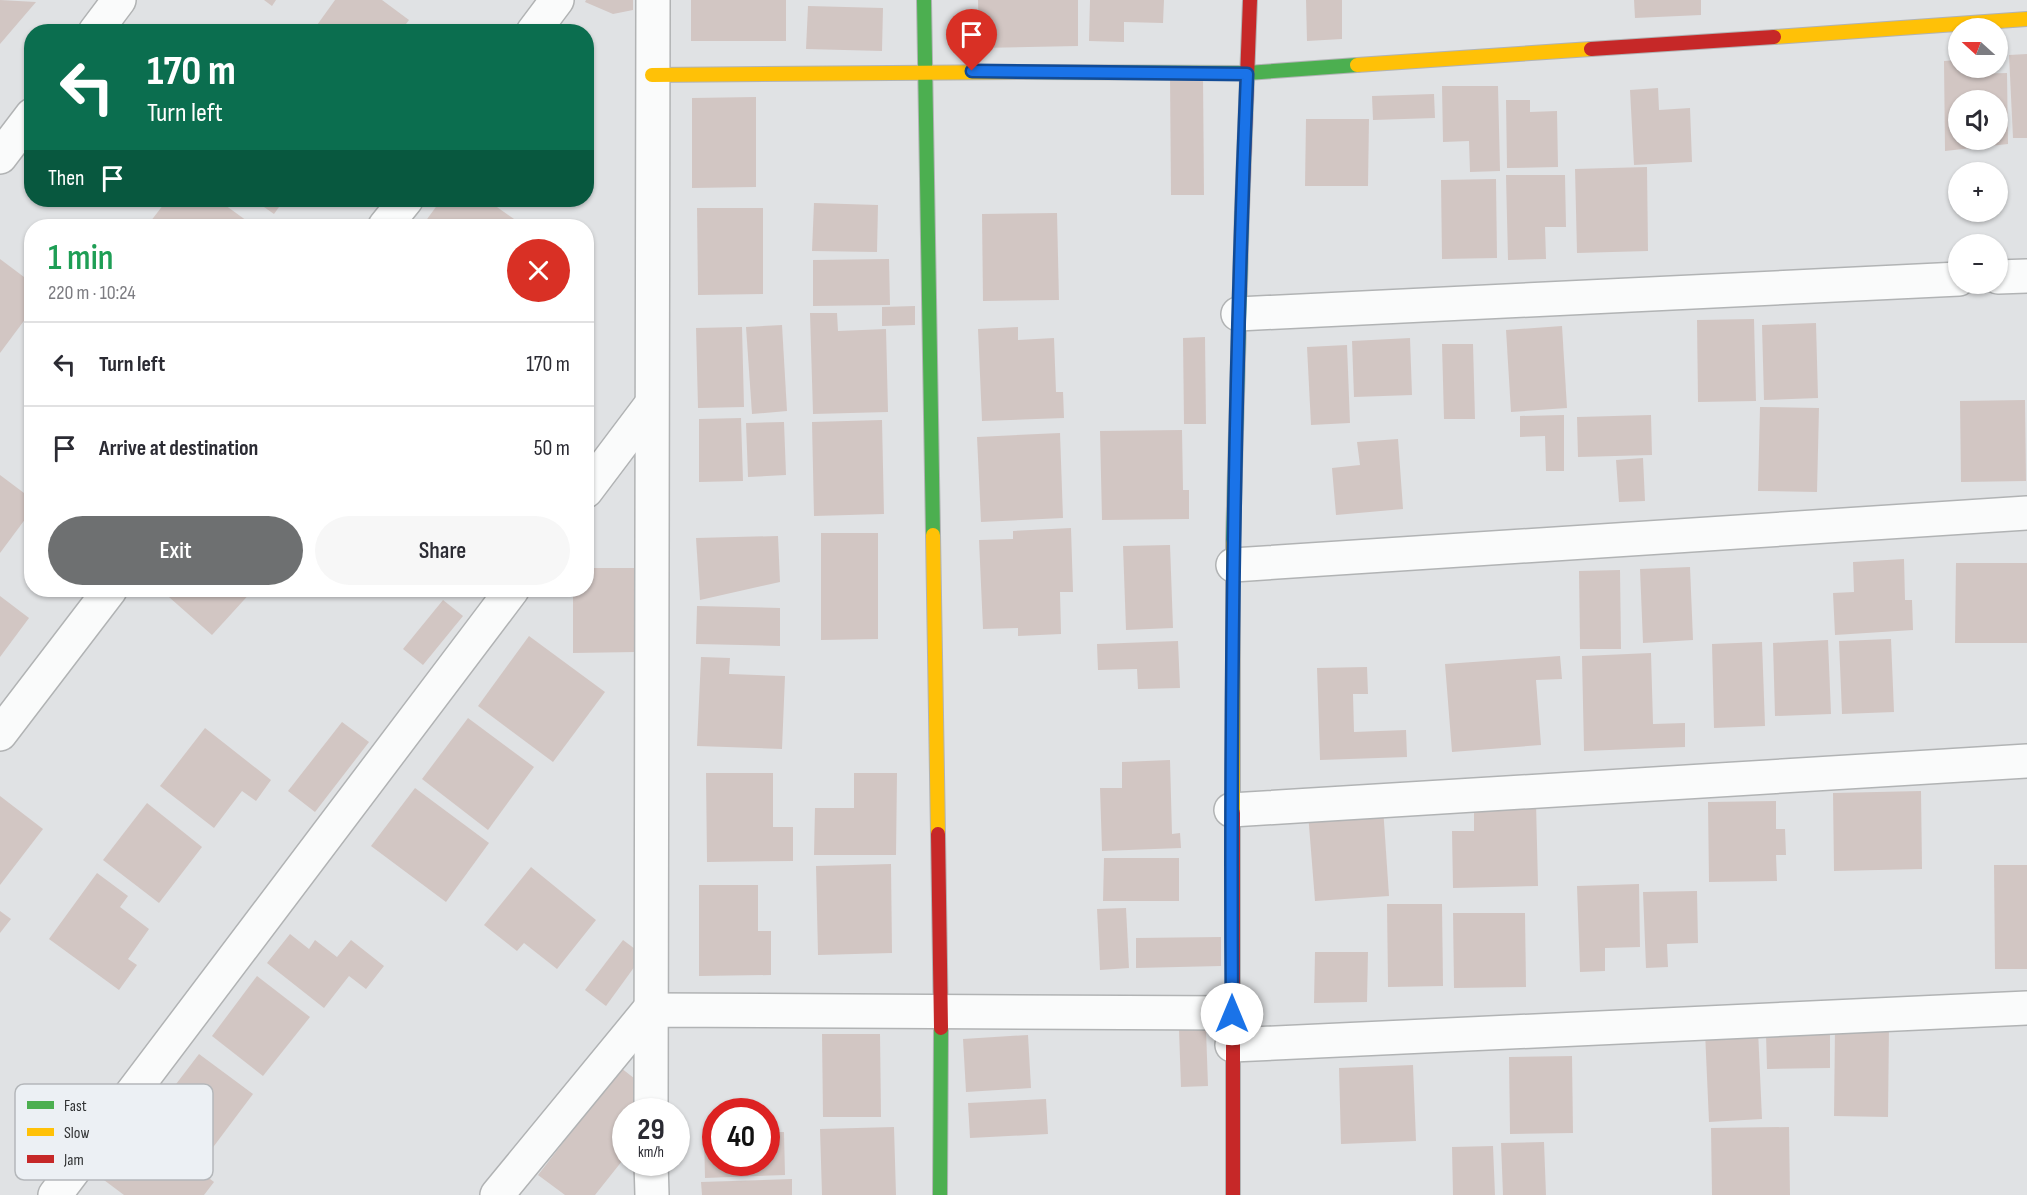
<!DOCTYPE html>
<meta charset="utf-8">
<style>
:root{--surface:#fff;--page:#f7f7f7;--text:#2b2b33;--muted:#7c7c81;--line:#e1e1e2;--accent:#6e7071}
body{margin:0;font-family:"Sofia Sans Condensed",sans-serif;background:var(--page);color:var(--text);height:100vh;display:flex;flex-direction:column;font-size:22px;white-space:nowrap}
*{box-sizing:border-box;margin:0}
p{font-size:20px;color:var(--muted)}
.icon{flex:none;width:33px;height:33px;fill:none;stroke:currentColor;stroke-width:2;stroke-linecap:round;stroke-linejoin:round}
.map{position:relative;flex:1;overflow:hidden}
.details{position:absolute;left:24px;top:219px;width:570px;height:378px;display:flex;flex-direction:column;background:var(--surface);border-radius:24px;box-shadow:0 2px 4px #0004}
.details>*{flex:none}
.hud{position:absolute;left:24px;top:24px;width:570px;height:183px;border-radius:24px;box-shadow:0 2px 4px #0004;background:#0b6e4f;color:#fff;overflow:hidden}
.needle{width:39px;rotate:291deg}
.controls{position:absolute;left:1948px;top:18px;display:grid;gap:12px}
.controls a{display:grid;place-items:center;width:60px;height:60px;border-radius:50%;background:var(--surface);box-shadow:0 2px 4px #0004;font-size:30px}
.speed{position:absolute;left:612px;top:1098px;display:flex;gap:12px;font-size:30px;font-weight:700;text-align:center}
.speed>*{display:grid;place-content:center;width:78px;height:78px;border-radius:50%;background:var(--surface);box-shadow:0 2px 4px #0004;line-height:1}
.speed small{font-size:15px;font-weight:400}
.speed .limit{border:9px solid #d22;background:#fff;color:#111}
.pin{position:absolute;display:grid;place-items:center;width:51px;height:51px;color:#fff;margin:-62px -26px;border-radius:50% 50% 50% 0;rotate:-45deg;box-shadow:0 0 6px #0007}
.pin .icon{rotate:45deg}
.me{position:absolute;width:66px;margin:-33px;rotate:0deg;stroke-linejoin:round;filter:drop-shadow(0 0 4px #0008)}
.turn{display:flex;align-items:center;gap:21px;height:126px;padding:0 24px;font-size:27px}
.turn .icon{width:78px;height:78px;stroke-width:2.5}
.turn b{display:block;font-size:42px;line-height:51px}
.then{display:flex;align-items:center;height:57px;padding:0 24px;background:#0003;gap:12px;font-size:22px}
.round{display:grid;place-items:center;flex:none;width:63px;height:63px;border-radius:32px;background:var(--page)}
.overview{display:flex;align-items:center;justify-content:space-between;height:102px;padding:0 24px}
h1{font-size:36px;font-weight:600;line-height:45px;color:#1e9e55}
.button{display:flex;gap:12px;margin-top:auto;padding:12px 24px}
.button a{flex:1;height:69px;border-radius:36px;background:var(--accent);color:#fff;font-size:24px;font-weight:600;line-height:69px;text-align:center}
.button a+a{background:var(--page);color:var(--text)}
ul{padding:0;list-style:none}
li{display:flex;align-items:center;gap:18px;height:84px;padding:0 24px;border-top:2px solid var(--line)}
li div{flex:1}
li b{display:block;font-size:22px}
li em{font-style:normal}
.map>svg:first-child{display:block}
.building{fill:#d2c6c3;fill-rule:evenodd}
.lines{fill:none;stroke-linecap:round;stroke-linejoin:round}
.street-casing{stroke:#b1b3b4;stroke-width:36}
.fast-casing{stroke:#b1b3b4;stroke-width:16}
.slow-casing{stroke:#b1b3b4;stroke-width:16}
.jam-casing{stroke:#b1b3b4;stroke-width:16}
.street{stroke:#fafbfb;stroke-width:33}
.fast{stroke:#4caf50;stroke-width:14}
.slow{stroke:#ffc107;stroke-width:14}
.jam{stroke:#c62828;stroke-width:14}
.route-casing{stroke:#114b97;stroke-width:15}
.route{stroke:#1a73e8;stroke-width:10}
.key{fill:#ecf0f4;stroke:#b4b7ba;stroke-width:1.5}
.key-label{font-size:16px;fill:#303233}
</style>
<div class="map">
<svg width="2027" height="1195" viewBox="0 0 2027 1195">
<rect width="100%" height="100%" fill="#e0e2e4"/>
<g class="building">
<path d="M0 0 36 2 0 44Z"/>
<path d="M264 0H276L272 6Z"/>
<path d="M335 0H382L409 20 400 32H312Z"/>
<path d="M586 0H633V10L613 14 585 2Z"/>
<rect x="691" y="0" width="95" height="41"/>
<path d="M978 0H1078V46L979 48Z"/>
<path d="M1090 0H1164L1163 23 1124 22V42L1089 41Z"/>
<path d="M1306 0H1342V39L1307 41Z"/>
<path d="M1634 0H1701V15L1635 18Z"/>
<path d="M808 6 883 8 882 51 806 49Z"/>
<path d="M2027 54V138H2013L2009 55Z"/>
<path d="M1959 60V68H1973V74L2007 73 2008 144 1945 151 1944 61ZM1959 100H1998V140H1959Z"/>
<path d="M1170 75H1203L1204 195H1171Z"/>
<path d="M1442 86H1498L1500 171 1470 172 1469 141 1443 142Z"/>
<path d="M1658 88 1659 110 1690 108 1692 162 1634 165 1630 90Z"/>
<path d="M1434 94 1435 118 1373 120 1372 96Z"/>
<path d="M756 97V187L692 188V98Z"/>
<path d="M1506 100H1530V112L1557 111 1558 167 1507 168Z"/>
<path d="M1306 119H1369L1368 186H1305Z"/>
<path d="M1647 167 1648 251 1577 253 1575 169Z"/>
<path d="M1506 175H1565L1566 227H1545L1546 259 1508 260Z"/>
<path d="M1496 179 1497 258 1442 259 1441 180Z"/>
<path d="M167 200H218L254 226H147Z"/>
<path d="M254 200H284L274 214Z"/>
<path d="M441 200H487L524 226H422Z"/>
<path d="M554 200H570L564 207Z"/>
<path d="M814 203 878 205 877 252 812 251Z"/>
<path d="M697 208H763V294L698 295Z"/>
<path d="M1057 213 1059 300 983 301 982 214Z"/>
<path d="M0 259 32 283V310L0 353Z"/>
<path d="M889 259 890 305 813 306V260Z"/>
<path d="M915 306V325L882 326V307Z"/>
<path d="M810 313H837L838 331 886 329 888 412 813 414Z"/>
<path d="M1754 319 1756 401 1698 402 1697 320Z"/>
<path d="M1816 323 1818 398 1764 400 1762 325Z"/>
<path d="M782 325 787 411 752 414 746 327Z"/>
<path d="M1562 326 1567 408 1511 412 1506 330Z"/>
<path d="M742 327 744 407 698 408 696 328Z"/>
<path d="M1018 327V340L1054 338 1056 392H1063L1064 418 982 421 978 329Z"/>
<path d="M1205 337 1206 424H1184L1183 338Z"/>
<path d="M1410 338 1412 395 1354 397 1352 341Z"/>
<path d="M1442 344H1473L1475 419H1444Z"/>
<path d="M1347 345 1350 423 1311 425 1307 347Z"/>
<path d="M2025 400 2026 481 1961 482 1960 401Z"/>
<path d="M1760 407 1819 408 1817 492 1758 491Z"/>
<path d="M1564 415V471H1546L1545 436 1520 437V416Z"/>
<path d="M1651 415 1652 455 1578 457 1577 417Z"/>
<path d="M741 418 743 481 699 482V419Z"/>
<path d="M882 420 884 514 814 516 812 422Z"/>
<path d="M784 422 786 475 748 477 746 423Z"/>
<path d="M1182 430 1183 490H1189V519L1102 520 1100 431Z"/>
<path d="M1060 433 1063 518 981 522 977 437Z"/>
<path d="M1398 439 1403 509 1336 515 1332 468 1360 465 1357 442Z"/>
<path d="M1643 458 1645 501 1619 502 1616 460Z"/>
<path d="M0 475 32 499V510L0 553Z"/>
<path d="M1071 528 1073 592H1060L1061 634 1018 636V628L983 629 979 540 1013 539V531Z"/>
<path d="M821 533H878V639L821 640Z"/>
<path d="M778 536 780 582 700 600 696 538Z"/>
<path d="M1170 545 1173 628 1126 630 1123 546Z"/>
<path d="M1904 559 1905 600H1912L1913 630 1835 635 1833 593 1854 592 1853 562Z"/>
<path d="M1956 563H2027V643H1955Z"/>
<path d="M1690 567 1693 640 1643 643 1640 569Z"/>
<path d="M586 568H635L636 652 573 653V590H586Z"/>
<path d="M1620 570 1621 649H1580L1579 571Z"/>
<path d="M161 590H253L212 635Z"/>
<path d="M0 596 29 618 0 657Z"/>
<path d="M443 600 463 616 423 665 403 649Z"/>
<path d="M697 606 780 608V646L696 644Z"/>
<path d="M529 636 605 692 553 762 478 706Z"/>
<path d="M1891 639 1894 712 1842 714 1839 641Z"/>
<path d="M1828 640 1831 714 1775 716 1773 643Z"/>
<path d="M1178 641 1180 688 1138 689 1137 669 1098 670 1097 644Z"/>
<path d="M1762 642 1765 726 1714 728 1712 644Z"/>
<path d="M1651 653 1653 724 1685 723V747L1584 751 1582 656Z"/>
<path d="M1560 656 1562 679 1536 680 1541 745 1452 752 1445 664Z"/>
<path d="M701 657 730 658 729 674 785 676 782 749 697 746Z"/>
<path d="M1367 667 1368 694H1353L1354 732 1406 730 1407 757 1320 760 1317 668Z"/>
<path d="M468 718 534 767 488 830 422 779Z"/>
<path d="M342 722 369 742 315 812 288 791Z"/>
<path d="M205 728 271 780 256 801 242 791 214 828 160 786Z"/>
<path d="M1170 760 1172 834 1180 833 1181 848 1102 851 1100 788H1122V762Z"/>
<path d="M706 773H773V827H793V861L707 862Z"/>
<path d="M854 773H897L896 855H814L815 808H854Z"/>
<path d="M415 788 489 843 446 902 371 846Z"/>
<path d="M1921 791 1922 869 1834 871 1833 793Z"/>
<path d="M0 796 43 829 0 885Z"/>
<path d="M1776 801V829H1785L1786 855H1776L1777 881 1709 882 1708 802Z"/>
<path d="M1536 802 1538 886 1453 888 1452 831H1474V803Z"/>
<path d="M147 803 202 847 159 903 103 860Z"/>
<path d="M1383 807 1389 896 1315 901 1308 813Z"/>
<path d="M1104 858H1179V901H1103Z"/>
<path d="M891 864 892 953 818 955 816 866Z"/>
<path d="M1994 865H2027V969H1995Z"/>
<path d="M531 867 596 920 557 969 524 943 517 951 484 925Z"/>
<path d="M97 873 128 896 120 907 149 929 128 959 137 965 119 990 49 939Z"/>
<path d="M1639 884 1640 947 1605 948V971L1580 972 1577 886Z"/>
<path d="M699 885H758V931H771V975L699 976Z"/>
<path d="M1697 891 1698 943 1667 944 1668 967 1646 968 1643 892Z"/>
<path d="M1387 904H1442L1443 986 1388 987Z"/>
<path d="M1126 908 1129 968 1100 970 1097 909Z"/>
<path d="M0 911 11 919 0 933Z"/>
<path d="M1453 913H1525L1526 987 1454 988Z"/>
<path d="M290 934 309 949 315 940 337 957 351 940 384 966 366 989 349 976 324 1008 267 963Z"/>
<path d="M1221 937V966L1136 968V938Z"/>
<path d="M623 940 643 955 606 1006 585 990Z"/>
<path d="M1315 952H1368L1367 1002 1314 1003Z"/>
<path d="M257 976 310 1017 263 1076 212 1036Z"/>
<path d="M1835 1027H1889L1888 1117 1834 1116Z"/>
<path d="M1206 1029 1208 1086 1181 1087 1179 1030Z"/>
<path d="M1758 1030 1762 1119 1709 1122 1705 1032Z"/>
<path d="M822 1034H880L881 1117H823Z"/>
<path d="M1028 1035 1031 1088 966 1092 963 1039Z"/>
<path d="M1766 1035H1830V1068L1767 1069Z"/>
<path d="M199 1054 253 1094 211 1150 157 1109Z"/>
<path d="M1572 1056 1573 1133 1510 1134 1509 1057Z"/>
<path d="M1413 1065 1416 1141 1341 1144 1339 1068Z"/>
<path d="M621 1068 648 1089 631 1112H626V1156L595 1195H565L538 1175Z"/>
<path d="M1046 1099 1048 1134 970 1138 968 1103Z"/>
<path d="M894 1127 896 1195H822L820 1129Z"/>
<path d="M1789 1127 1790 1195H1712L1711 1128Z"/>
<path d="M143 1128 214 1182 204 1195H124L104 1180Z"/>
<path d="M766 1132H784L785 1175 705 1178 704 1134H716V1162H766Z"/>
<path d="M1544 1142 1546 1195H1503L1501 1143Z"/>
<path d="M1493 1146 1495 1195H1453L1452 1147Z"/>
<path d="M792 1179V1195H702L701 1182Z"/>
</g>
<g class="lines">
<g class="street-casing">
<g id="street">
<path d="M95 32 119 0"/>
<path d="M533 32 557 0"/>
<path d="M0 157 32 115"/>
<path d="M385 226 406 200"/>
<path d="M1998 277 2027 276"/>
<path d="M1238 314 1959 279"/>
<path d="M586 491 650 406"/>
<path d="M1233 565 2027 513"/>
<path d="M0 734 110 590"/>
<path d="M1231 810 2027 761"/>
<path d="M1232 1045 2027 1008"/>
<path d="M651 1112 653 0"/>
<path d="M651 1162 652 1195"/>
<path d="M55 1195 512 590"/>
<path d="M497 1195 649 1010 1232 1013"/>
</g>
</g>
<g class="fast-casing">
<g id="fast">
<path d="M924 0 933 535"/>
<path d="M1024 72 1247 73 1357 65"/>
<path d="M1233 543 1242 210"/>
<path d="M940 1195 941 1028"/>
</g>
</g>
<g class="slow-casing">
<g id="slow">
<path d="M1774 37 2027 19"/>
<path d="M1357 65 1591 49"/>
<path d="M652 75 1024 72"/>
<path d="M933 535 938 834"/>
<path d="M1233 813V543"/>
</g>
</g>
<g class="jam-casing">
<g id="jam">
<path d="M1591 49 1774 37"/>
<path d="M1242 210 1250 0"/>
<path d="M1233 813V1195"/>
<path d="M938 834 941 1028"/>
</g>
</g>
<use href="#street" class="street"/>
<use href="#fast" class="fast"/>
<use href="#slow" class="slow"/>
<use href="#jam" class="jam"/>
</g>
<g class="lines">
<g class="route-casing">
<path id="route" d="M972 71 1247 74C1234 387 1230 700 1232 1014"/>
</g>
<use href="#route" class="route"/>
</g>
<rect x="15" y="1084" width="198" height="96" rx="9" class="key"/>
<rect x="27" y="1101" width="27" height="8" fill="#4caf50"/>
<rect x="27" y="1128" width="27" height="8" fill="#ffc107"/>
<rect x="27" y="1155" width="27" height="8" fill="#c62828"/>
<g class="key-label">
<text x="64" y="1111">Fast</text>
<text x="64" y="1138">Slow</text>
<text x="64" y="1165">Jam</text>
</g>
</svg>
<div class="controls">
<a><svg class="needle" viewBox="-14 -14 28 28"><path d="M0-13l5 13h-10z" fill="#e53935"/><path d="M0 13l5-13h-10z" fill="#7c7c81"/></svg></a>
<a><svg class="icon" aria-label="sound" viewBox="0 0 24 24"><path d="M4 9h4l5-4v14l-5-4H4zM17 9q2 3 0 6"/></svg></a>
<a>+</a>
<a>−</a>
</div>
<div class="speed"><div>29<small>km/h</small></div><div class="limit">40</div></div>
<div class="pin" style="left:972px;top:71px;background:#d93025"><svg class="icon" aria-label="arrive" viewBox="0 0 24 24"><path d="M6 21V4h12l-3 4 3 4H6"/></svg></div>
<svg class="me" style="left:1232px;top:1014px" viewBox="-20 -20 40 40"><circle r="19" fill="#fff"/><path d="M0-13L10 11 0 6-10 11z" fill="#1a73e8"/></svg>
<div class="hud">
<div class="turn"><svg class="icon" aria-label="left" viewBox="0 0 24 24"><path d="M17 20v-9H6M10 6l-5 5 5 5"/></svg><div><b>170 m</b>Turn left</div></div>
<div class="then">Then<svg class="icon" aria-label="arrive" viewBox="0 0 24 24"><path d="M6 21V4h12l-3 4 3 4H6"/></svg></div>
</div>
<section class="details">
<div class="overview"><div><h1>1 min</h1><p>220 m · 10:24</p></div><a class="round" style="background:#d93025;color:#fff"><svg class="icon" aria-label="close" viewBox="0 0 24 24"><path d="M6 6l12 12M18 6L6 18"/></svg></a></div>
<ul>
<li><svg class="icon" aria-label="left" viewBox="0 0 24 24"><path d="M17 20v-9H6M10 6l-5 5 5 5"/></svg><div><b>Turn left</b></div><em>170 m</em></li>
<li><svg class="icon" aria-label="arrive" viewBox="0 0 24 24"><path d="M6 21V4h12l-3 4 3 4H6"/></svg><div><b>Arrive at destination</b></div><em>50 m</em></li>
</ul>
<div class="button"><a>Exit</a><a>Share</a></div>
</section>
</div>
